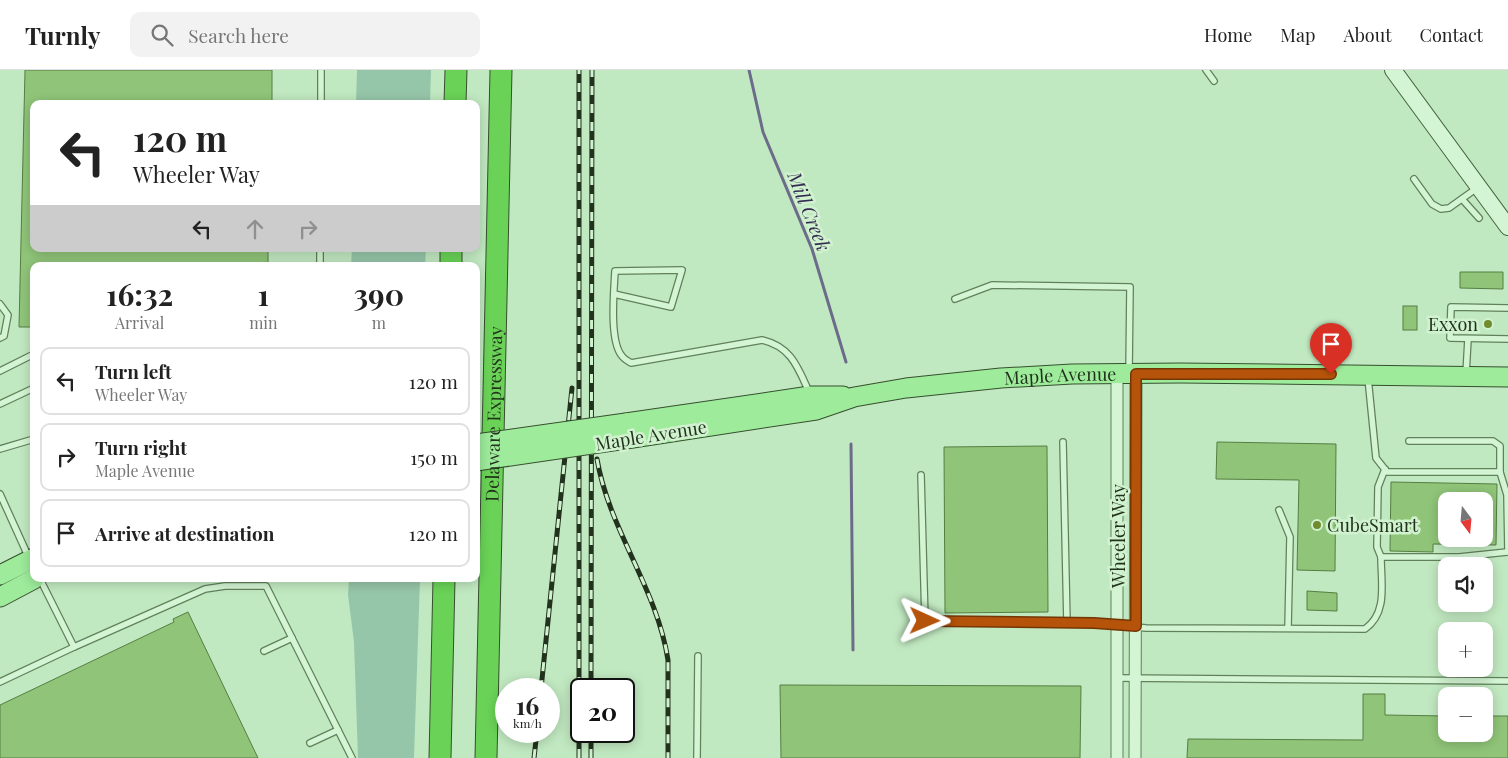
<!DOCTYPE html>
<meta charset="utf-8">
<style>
:root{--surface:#fff;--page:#f2f2f2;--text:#222;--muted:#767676;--line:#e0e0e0}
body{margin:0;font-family:"Playfair Display",serif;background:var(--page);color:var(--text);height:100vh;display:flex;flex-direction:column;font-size:19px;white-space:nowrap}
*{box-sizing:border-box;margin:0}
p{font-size:16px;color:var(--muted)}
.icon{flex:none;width:28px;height:28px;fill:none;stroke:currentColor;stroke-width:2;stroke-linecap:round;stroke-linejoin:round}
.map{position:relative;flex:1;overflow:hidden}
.side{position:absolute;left:30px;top:192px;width:450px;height:320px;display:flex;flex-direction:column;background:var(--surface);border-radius:10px;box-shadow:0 2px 12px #0003}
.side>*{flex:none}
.hud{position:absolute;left:30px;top:30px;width:450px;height:152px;border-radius:10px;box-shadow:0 2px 12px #0003;background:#fff;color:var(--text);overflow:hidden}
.needle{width:32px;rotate:164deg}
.buttons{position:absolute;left:1438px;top:422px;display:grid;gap:10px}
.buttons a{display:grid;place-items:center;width:55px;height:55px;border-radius:10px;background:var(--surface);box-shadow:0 2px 12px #0003;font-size:25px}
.speed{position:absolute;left:495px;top:608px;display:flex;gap:10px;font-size:25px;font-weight:700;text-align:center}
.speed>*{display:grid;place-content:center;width:65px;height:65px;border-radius:50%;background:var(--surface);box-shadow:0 2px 12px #0003;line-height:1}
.speed small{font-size:12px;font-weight:400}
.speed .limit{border:2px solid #111;border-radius:8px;background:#fff;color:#111}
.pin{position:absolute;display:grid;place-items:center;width:42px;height:42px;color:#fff;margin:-51px -21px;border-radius:50% 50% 50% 0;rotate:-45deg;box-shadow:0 0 5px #0007}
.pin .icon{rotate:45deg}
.me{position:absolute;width:55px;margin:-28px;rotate:91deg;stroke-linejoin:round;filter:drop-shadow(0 0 4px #0008)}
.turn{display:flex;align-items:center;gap:18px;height:105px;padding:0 20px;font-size:22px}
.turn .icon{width:65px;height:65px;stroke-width:2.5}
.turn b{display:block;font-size:35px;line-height:42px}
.lanes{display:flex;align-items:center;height:48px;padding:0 20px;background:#0003;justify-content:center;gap:25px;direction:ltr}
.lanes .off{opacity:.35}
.eta{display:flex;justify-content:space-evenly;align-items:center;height:85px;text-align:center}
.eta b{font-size:30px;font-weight:700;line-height:35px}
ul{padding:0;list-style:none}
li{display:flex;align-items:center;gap:15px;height:68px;margin:0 10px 8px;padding:0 10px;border:2px solid var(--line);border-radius:10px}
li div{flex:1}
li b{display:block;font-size:19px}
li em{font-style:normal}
header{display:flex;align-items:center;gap:30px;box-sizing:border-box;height:70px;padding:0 25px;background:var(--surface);border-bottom:1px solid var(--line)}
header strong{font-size:24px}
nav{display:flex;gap:28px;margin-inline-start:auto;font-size:18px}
.search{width:350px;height:45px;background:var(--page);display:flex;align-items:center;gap:12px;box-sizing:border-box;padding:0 18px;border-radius:10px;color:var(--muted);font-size:19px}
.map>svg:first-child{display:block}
.green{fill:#96c6a9}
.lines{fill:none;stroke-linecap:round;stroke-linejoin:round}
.stream{stroke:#6c6b89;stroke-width:3}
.building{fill:#90c579;stroke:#557e42;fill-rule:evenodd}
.lane-casing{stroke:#61815a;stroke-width:8}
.street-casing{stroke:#61815a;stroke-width:13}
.secondary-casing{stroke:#45633d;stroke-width:18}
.primary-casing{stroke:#364f2e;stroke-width:21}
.highway-casing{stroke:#364f2e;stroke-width:23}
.lane{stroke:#d3f5d3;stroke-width:5.5}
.street{stroke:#d3f5d3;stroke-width:11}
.secondary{stroke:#d3f5d3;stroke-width:16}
.primary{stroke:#9deb9b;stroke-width:19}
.highway{stroke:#6ad357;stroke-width:21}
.rail-casing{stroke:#22321d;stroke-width:5}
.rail{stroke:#d0f2cf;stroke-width:3;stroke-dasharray:9;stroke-linecap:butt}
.primary-bridge-casing{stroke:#364f2e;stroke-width:21;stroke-linecap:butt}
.primary-bridge{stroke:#9deb9b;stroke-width:19}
.route-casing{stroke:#753606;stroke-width:12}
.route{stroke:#b45309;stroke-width:9}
.poi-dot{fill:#728b2f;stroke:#d0f2cf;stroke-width:2}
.labels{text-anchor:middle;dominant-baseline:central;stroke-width:5;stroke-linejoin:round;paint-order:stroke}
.poi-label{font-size:18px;fill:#22321d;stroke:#d0f2cf;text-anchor:end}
.street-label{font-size:18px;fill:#22321d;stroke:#d0f2cf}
.water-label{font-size:19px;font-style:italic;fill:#352d51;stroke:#d0f2cf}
</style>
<header>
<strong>Turnly</strong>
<div class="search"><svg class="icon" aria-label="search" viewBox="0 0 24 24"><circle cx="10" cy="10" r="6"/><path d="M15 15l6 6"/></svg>Search here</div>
<nav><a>Home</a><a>Map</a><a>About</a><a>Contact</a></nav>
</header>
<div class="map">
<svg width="1508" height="688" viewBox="0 0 1508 688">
<rect width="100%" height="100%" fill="#c1e9c1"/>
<g class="green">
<path d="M357 0H431L430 34H356Z"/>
<path d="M352 179H426L425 196H351Z"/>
<path d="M349 509H420L414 688H358L354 572 348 525Z"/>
</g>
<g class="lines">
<g class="stream">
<path d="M749 0 763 62 812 179 846 292"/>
<path d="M851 374 853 580"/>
</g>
</g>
<g class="building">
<path d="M25 0H272V34H34V179H268V196H34V257H19Z"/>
<path d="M1460 202H1503V219L1460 218Z"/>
<rect x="1403" y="236" width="14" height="24"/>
<path d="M1217 372 1336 374 1335 501 1297 500 1299 410 1216 409Z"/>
<path d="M1047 376 1048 542 945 543 944 377Z"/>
<path d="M1391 412 1497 414 1496 475 1433 474V482L1390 481ZM1446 431H1484V469H1446Z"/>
<path d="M1307 521 1337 523V541L1307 540Z"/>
<path d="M188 542 258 688H0V635L174 552 173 549Z"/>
<path d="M780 615 1081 616 1080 688H781Z"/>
<path d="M1363 624H1385V645L1446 646V664H1484V646H1508V688H1187L1188 669 1363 670Z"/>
</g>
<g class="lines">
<g class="lane-casing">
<g id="lane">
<path d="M1206 0 1214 11"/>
<path d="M321 34V0"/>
<path d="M1414 109 1432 134 1441 139 1449 138 1477 118"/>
<path d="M1462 129 1479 148"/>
<path d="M320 196V179"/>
<path d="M614 224 671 237 682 200 615 201C614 221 609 271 622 286 624 289 628 291 631 293L762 270C792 277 798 298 810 324"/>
<path d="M955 229 992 215 1130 217 1129 302"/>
<path d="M0 234 8 245 4 266 0 268"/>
<path d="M1508 238 1451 237 1450 268 1508 269"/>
<path d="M0 301 34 284"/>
<path d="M1466 304 1468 269"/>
<path d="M1368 308 1376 388 1387 402H1500V376L1493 371H1409"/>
<path d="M0 334 34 318"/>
<path d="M1063 372 1067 553"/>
<path d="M0 379 34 369"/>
<path d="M1500 402 1507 425 1508 482"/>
<path d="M921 405 925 551 1094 553 1146 558 1365 559C1388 543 1381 513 1381 487H1459L1507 482"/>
<path d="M0 424 29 488"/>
<path d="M1279 440 1290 467 1288 558"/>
<path d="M1381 487 1377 477 1378 417 1385 399"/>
<path d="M40 509 74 577 205 519 225 516H266L352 688"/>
<path d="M264 581 292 568"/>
<path d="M1117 608 1508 611"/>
<path d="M0 612 74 577"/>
<path d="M310 673 338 660"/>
<path d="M697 688 698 586"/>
</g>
</g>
<g class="street-casing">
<g id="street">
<path d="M1117 304V688"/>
<path d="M1135 688 1136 304"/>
</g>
</g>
<g class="secondary-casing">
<path id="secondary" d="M1393 0 1508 157"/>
</g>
<g class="primary-casing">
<g id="primary">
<path d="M626 353 810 326H843"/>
<path id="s1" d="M626 369 816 340 854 327 906 318 1001 308 1072 304 1180 303 1508 307"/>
<path d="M0 505 34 488"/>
<path d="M0 527 34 509"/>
</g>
</g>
<g class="highway-casing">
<g id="highway">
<path d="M455 34 456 0"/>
<path d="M451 196V179"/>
<path d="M440 688 444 509"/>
<path id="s2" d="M486 688 501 0"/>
</g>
</g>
<use href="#lane" class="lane"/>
<use href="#street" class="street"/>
<use href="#secondary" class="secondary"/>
<use href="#primary" class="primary"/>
<use href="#highway" class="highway"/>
<g class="rail-casing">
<g id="rail">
<path d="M597 389C609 460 657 518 668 590V688"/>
<path d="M541 619 572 318"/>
<path d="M591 619 592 0"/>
<path d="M534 688 537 661"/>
<path d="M579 688V0"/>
<path d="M591 688V661"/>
</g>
</g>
<use href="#rail" class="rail"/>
<g class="primary-bridge-casing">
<g id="primary-bridge">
<path d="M476 374 626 353"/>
<path d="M476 391 626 369"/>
</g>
</g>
<use href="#primary-bridge" class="primary-bridge"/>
</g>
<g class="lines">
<g class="route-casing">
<path id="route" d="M925 551 1094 553 1136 556V304H1331"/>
</g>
<use href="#route" class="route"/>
</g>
<g class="poi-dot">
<circle cx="1488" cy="254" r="5"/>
<circle cx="1317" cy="455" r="5"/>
</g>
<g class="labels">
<g class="poi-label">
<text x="1478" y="254">Exxon</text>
<text x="1327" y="455" text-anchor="start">CubeSmart</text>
</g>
<g class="street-label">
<text stroke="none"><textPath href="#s1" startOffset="440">Maple Avenue</textPath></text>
<text stroke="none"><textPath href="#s2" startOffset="344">Delaware Expressway</textPath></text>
<text transform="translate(651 365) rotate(-9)">Maple Avenue</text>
<text transform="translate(1118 466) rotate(-90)">Wheeler Way</text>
</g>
<g class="water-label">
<text transform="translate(810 141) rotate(68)">Mill Creek</text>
</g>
</g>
</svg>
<div class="buttons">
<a><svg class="needle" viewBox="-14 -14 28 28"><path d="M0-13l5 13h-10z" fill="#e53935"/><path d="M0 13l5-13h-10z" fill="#767676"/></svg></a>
<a><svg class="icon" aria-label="sound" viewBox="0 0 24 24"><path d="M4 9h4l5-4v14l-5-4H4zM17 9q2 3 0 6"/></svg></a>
<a>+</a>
<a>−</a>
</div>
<div class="speed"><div>16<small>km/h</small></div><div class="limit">20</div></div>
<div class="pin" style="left:1331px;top:304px;background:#d93025"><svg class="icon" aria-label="arrive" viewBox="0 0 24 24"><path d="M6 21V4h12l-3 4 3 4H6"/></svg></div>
<svg class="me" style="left:925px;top:551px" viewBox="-20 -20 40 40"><path d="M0-17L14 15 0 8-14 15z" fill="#b45309" stroke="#fff" stroke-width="4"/></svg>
<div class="hud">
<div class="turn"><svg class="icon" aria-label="left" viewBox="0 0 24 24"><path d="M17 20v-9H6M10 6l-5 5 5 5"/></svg><div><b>120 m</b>Wheeler Way</div></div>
<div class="lanes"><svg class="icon" aria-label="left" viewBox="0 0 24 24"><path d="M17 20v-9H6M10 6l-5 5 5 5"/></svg><svg class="icon off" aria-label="ahead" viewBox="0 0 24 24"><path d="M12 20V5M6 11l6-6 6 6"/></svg><svg class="icon off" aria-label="right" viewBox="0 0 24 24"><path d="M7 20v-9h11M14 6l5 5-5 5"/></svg></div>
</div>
<section class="side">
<div class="eta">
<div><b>16:32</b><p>Arrival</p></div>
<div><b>1</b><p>min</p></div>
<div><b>390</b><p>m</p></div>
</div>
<ul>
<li><svg class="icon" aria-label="left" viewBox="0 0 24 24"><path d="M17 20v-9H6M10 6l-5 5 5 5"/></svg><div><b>Turn left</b><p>Wheeler Way</p></div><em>120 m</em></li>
<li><svg class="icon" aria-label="right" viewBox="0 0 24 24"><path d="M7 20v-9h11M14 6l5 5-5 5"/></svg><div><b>Turn right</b><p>Maple Avenue</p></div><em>150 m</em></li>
<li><svg class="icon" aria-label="arrive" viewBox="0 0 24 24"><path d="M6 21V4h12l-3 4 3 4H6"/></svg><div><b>Arrive at destination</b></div><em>120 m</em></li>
</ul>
</section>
</div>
